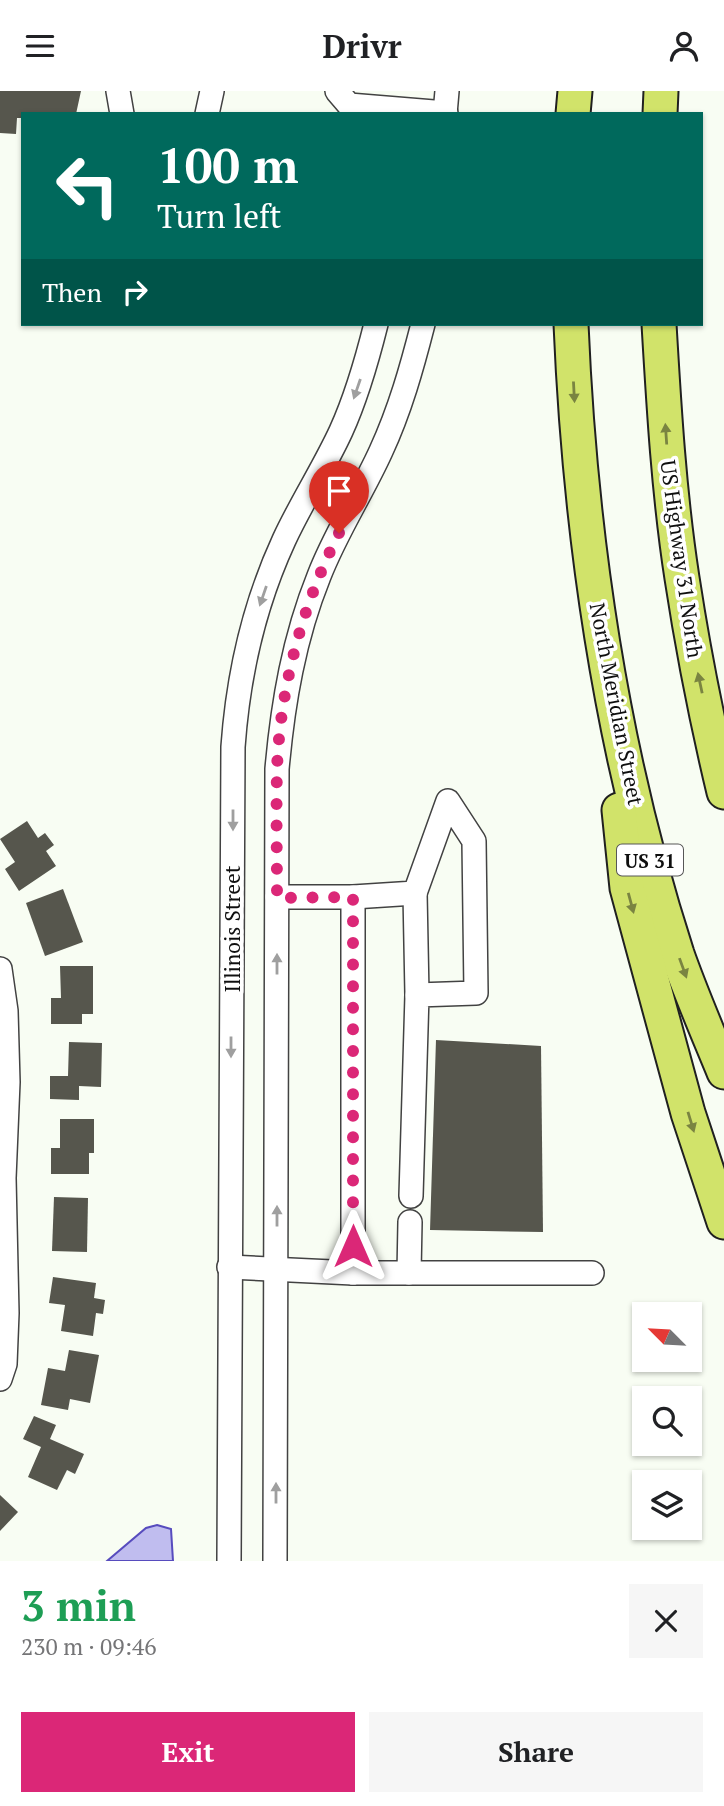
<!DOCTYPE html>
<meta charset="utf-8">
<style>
:root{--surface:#fff;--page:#f6f6f6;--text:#202124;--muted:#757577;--accent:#db2777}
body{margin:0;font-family:"PT Serif",serif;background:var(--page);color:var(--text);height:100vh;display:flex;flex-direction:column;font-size:26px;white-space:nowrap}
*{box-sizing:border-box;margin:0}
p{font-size:23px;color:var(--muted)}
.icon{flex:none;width:38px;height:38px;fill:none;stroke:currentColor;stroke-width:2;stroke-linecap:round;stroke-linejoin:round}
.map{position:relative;height:1470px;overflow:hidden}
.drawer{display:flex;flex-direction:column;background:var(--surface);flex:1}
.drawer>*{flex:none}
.guide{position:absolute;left:21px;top:21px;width:682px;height:214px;border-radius:0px;box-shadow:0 2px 5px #0004;background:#00695c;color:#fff;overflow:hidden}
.needle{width:46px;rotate:294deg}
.controls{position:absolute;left:632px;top:1211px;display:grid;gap:14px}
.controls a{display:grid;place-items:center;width:70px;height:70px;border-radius:0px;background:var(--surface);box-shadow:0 2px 5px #0004;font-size:35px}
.pin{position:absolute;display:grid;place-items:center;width:60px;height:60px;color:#fff;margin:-72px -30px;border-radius:50% 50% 50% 0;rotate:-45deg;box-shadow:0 0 7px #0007}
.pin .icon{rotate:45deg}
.me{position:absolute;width:77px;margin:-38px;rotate:0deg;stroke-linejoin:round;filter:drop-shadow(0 0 5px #0008)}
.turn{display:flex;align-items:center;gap:24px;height:147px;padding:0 21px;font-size:32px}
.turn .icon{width:91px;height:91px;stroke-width:2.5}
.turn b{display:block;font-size:49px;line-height:60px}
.then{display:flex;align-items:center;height:66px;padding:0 21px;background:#0003;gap:14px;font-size:26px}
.round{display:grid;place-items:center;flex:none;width:74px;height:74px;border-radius:0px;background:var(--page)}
.overview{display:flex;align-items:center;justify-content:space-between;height:119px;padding:0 21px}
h1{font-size:42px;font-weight:600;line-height:52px;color:#1e9e55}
.action{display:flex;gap:14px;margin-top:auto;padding:14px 21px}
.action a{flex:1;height:80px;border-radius:0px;background:var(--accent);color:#fff;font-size:28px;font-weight:600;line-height:80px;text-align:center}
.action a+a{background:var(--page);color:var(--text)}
header{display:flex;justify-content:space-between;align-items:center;height:91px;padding:0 21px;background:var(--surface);font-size:32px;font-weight:600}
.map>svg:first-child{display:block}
.water{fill:#c0bdef;stroke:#574cbe;stroke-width:2}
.building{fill:#56564d}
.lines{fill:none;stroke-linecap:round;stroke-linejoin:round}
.minor-casing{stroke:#424242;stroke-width:26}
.highway-casing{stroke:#202020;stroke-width:37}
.minor{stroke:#fff;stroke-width:23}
.highway{stroke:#d1e36a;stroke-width:33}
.oneway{fill:#9f9f9f}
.oneway2{fill:#7a8441}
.route{stroke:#db2777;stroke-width:12;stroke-dasharray:0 21.6}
.labels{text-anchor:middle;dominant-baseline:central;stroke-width:7;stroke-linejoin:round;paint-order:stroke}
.shield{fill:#fff;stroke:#575757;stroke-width:2}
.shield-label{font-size:19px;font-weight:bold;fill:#0f0f0f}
.street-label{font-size:21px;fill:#0f0f0f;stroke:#fff}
</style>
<header><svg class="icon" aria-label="menu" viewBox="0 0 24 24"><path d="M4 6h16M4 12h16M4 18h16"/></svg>Drivr<svg class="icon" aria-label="person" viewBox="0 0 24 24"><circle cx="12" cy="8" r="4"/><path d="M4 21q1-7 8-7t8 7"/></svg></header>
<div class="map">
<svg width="724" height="1470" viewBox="0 0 724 1470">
<rect width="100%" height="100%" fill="#f8fdf3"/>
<path class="water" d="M157 1434 171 1438 173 1470H107L146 1437Z"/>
<g class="building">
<path d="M0 0H81L76 23H23V27H17L16 43 0 42Z"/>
<path d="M27 730 38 747 45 742 54 754 46 760 56 775 19 800 5 778 15 771 0 748Z"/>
<path d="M63 798 83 851 45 865 26 812Z"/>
<path d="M60 875H93V923H82V933H51V907H61Z"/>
<path d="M436 949 541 955 543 1141 430 1139Z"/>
<path d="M69 951 102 952 101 996 79 995V1009L50 1008V985H68Z"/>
<path d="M60 1028H94V1062H89V1083H51V1057H60Z"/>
<path d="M54 1106 88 1107 87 1161 52 1160Z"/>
<path d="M53 1186 96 1192 94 1207 105 1209 103 1223 96 1222 93 1245 61 1240 65 1214 49 1212Z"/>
<path d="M69 1259 99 1264 90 1312 70 1308 68 1319 41 1314 48 1277 65 1280Z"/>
<path d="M34 1325 56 1334 50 1348 84 1363 75 1383 67 1379 57 1399 28 1386 41 1356 23 1348Z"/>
<path d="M0 1404 18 1421 0 1440Z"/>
</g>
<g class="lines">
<g class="minor-casing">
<g id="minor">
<path d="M118 0 122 23"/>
<path d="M337 0 349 14 446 22"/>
<path d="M207 23 212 0"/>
<path d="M445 23 447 0"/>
<path d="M415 802 417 904"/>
<path d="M277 806H353L415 802 448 710 474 750 476 902 417 904 411 1105"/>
<path d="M0 878 6 920 8 991 4 1087 7 1222 5 1273 0 1288"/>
<path d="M229 1176 353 1182H592"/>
<path d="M353 1182V806"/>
<path d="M409 1182 410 1131"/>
<path d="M229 1470 233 656C238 586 254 514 284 449 301 412 324 377 341 340 357 305 367 269 376 233"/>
<path d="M275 1470 277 678C283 611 294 547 319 485 336 441 362 402 381 360 400 319 412 276 423 233"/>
</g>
</g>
<g class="highway-casing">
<g id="highway">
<path d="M573 23 575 0"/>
<path d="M660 23 661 0"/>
<path d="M571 233C580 446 611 659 677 863 691 903 708 942 724 981"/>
<path d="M659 233C664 318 669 403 682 487 693 559 707 630 724 701"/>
<path d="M619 719 627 797 688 1022 724 1131"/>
</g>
</g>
<use href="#minor" class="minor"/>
<use href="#highway" class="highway"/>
</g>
<defs><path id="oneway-solid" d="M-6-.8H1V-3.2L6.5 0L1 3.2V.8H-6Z" transform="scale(1.75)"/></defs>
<g class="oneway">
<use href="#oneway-solid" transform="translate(357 298) rotate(109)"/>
<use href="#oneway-solid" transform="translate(263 505) rotate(109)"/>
<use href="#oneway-solid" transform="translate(233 729) rotate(90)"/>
<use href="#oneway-solid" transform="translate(277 873) rotate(-90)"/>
<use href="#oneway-solid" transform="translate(231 956) rotate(90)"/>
<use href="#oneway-solid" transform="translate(277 1125) rotate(-90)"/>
<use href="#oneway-solid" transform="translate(276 1402) rotate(-90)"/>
</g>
<g class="oneway2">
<use href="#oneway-solid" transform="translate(574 301) rotate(87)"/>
<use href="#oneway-solid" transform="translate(666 343) rotate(-94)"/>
<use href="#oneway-solid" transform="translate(700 592) rotate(-102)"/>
<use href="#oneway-solid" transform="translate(631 812) rotate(75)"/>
<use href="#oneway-solid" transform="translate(683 877) rotate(70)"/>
<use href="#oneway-solid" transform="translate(691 1031) rotate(73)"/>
</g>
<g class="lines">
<path class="route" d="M339 442C302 515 280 597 277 678 276 721 277 764 277 807L353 806V1155"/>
</g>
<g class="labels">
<rect class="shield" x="617" y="753.5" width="66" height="31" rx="5"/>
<g class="shield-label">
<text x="650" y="769">US 31</text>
</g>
<g class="street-label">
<text transform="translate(682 468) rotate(82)">US Highway 31 North</text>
<text transform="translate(617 613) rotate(79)">North Meridian Street</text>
<text transform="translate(232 838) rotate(-90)">Illinois Street</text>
</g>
</g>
</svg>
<div class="controls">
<a><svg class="needle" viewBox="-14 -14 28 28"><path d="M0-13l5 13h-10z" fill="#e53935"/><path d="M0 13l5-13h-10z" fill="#757577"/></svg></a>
<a><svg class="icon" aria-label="search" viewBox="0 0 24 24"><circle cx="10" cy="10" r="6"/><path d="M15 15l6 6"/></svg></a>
<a><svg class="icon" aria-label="layers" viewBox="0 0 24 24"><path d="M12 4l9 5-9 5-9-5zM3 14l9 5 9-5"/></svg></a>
</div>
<div class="pin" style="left:339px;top:442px;background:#d93025"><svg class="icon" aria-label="arrive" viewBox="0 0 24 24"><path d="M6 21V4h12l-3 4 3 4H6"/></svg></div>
<svg class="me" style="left:353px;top:1155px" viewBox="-20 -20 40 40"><path d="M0-17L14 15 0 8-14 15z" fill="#db2777" stroke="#fff" stroke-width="4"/></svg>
<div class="guide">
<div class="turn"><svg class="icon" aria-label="left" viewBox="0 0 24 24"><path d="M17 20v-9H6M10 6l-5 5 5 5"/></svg><div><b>100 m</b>Turn left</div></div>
<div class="then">Then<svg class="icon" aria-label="right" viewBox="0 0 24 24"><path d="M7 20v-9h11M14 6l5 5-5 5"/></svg></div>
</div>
</div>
<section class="drawer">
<div class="overview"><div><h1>3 min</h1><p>230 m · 09:46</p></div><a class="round"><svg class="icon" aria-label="close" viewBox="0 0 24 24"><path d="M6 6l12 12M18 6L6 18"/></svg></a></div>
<div class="action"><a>Exit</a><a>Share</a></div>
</section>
